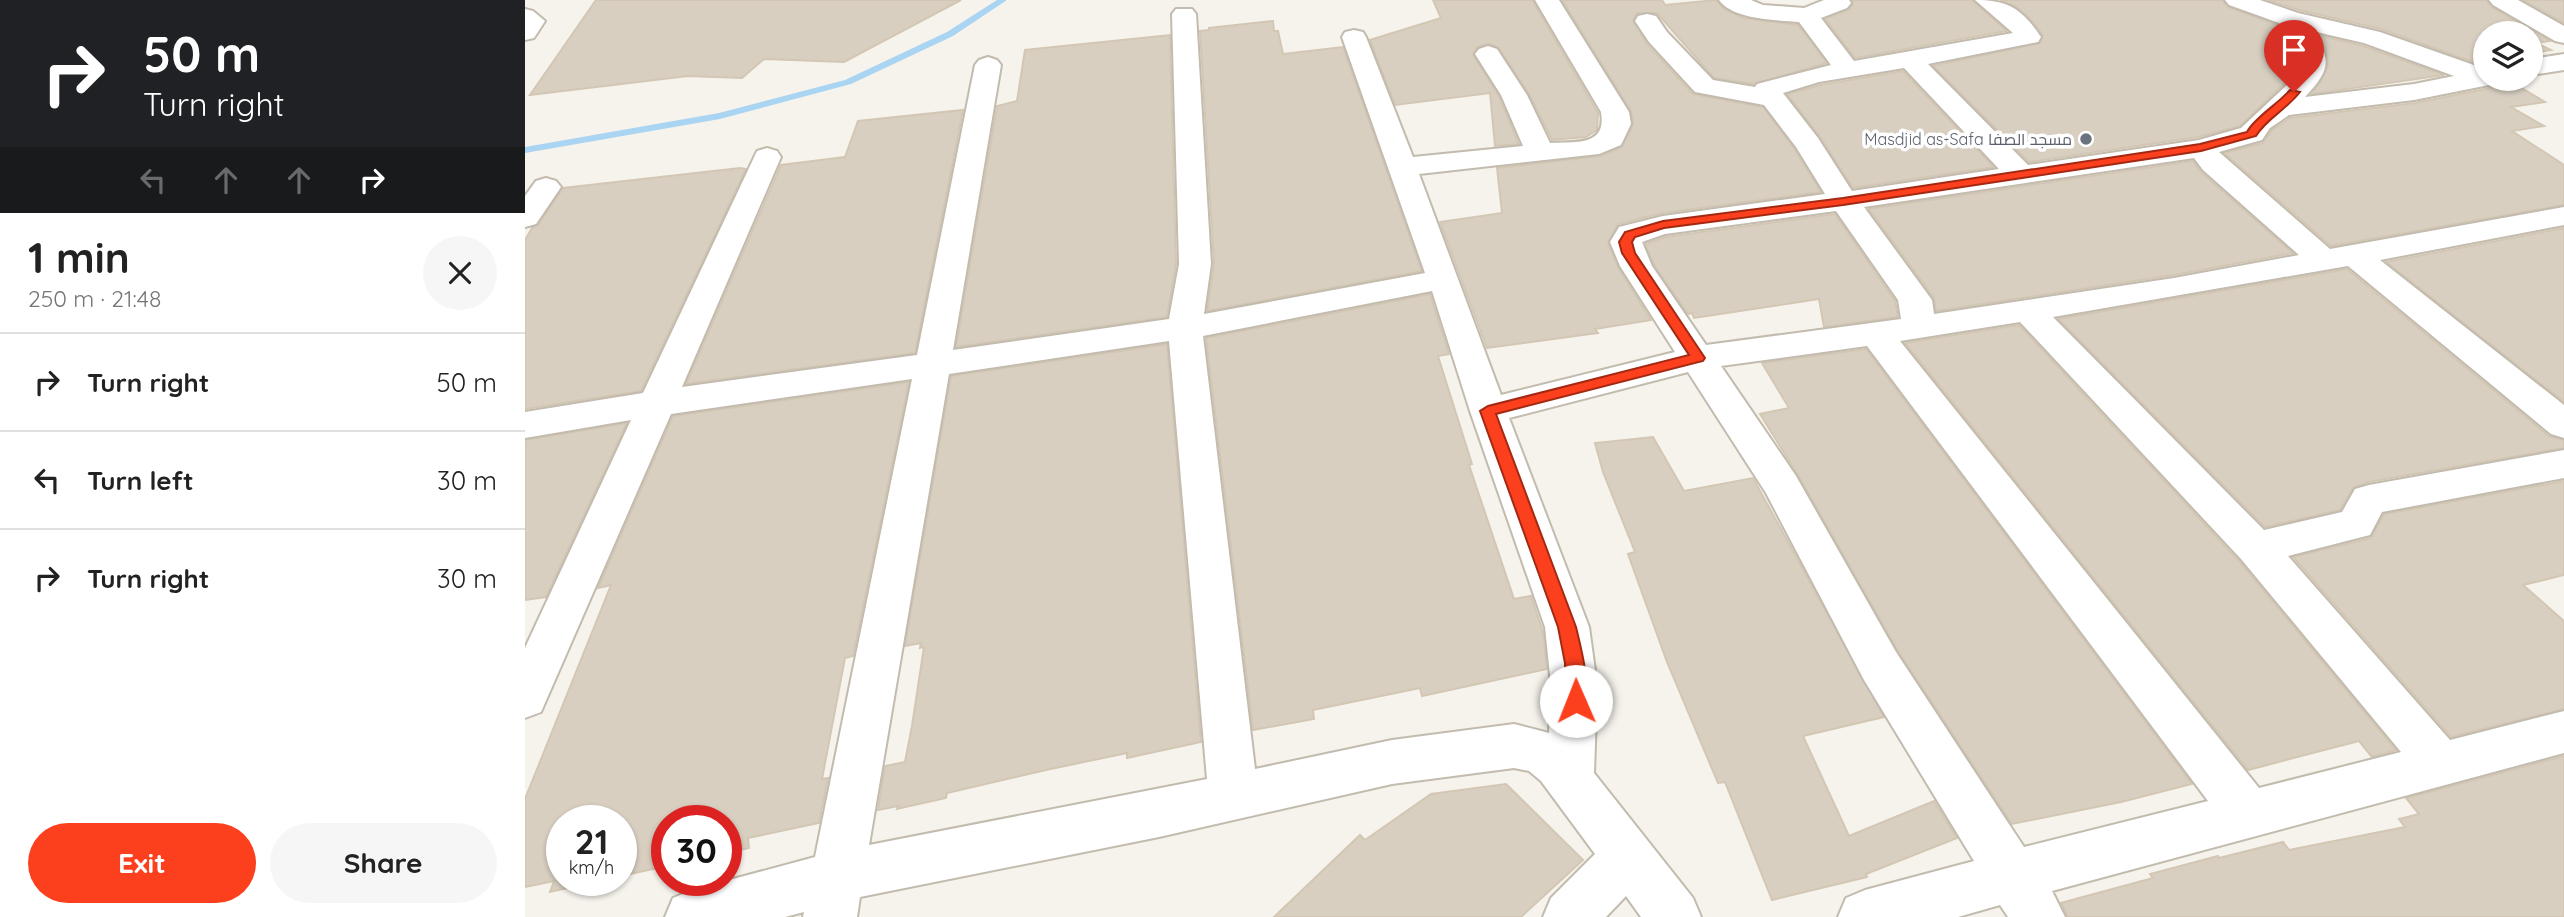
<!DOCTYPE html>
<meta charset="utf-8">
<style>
:root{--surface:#fff;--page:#f6f6f6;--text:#222;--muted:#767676;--line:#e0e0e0;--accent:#fc3f1d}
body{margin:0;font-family:Quicksand,Cairo,sans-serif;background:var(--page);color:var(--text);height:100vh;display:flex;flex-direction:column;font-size:26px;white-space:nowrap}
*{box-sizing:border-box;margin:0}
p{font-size:23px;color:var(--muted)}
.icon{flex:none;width:38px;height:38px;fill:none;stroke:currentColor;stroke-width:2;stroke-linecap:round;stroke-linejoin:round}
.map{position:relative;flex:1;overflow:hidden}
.drawer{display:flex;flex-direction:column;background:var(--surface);width:525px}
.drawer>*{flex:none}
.hud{background:#202124;color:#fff;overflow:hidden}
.tools{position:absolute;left:1948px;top:21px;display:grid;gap:14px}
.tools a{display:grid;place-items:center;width:70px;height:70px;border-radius:50%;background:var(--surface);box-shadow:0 2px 5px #0004;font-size:35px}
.speed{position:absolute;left:21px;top:805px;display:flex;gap:14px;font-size:35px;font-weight:700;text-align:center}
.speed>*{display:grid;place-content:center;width:91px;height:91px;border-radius:50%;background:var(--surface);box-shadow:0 2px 5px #0004;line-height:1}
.speed small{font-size:18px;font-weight:400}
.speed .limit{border:10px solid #d22;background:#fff;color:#111}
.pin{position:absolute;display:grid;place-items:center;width:60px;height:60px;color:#fff;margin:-72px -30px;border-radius:50% 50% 50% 0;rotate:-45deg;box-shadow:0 0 7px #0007}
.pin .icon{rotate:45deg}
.me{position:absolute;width:77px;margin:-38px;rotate:359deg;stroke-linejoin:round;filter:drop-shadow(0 0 5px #0008)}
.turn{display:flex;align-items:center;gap:24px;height:147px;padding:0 28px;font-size:32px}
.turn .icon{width:91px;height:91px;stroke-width:2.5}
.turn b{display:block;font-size:49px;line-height:60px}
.lanes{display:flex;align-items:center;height:66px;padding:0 28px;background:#0003;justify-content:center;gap:35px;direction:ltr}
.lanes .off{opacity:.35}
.round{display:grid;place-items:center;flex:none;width:74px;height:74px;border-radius:37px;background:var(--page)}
.overview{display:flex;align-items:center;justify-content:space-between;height:119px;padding:0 28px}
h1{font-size:42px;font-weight:700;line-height:52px}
.cta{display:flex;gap:14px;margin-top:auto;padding:14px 28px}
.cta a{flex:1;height:80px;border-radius:42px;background:var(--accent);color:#fff;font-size:28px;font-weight:700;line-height:80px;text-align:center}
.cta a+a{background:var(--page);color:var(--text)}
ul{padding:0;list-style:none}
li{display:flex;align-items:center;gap:21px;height:98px;padding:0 28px;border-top:2px solid var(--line)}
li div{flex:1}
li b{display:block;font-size:26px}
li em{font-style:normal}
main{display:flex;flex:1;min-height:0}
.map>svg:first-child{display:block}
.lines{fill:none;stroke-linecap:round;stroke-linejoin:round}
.stream{fill:#a9d4f2;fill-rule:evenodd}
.building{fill:#d8cfc1;stroke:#d3c7b4;stroke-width:2}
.minor-casing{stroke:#c2bbae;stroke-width:4}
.minor{fill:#fff;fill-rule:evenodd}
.route{fill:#fc3f1d;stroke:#a42913;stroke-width:2}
.worship-dot{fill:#6b7280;stroke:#fff;stroke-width:2.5}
.labels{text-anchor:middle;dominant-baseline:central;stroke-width:7;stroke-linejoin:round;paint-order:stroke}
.far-worship-label{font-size:16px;fill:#5b616d;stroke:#fff;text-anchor:end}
</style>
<main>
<section class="drawer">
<div class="hud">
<div class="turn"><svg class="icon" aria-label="right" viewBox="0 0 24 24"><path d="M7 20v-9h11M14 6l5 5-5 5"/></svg><div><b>50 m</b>Turn right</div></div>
<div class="lanes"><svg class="icon off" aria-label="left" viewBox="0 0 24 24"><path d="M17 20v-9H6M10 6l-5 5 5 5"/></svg><svg class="icon off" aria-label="ahead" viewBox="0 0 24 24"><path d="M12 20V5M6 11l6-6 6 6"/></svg><svg class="icon off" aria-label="ahead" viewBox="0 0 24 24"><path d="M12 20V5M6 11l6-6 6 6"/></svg><svg class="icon" aria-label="right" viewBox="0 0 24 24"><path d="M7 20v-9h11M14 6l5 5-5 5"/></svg></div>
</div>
<div class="overview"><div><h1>1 min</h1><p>250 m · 21:48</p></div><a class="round"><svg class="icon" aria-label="close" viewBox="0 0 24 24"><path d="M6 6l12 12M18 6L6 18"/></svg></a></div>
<ul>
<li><svg class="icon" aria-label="right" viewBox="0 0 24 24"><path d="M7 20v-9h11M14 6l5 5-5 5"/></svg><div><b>Turn right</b></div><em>50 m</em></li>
<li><svg class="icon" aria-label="left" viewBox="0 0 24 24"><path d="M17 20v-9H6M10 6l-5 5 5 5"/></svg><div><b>Turn left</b></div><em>30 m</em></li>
<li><svg class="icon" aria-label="right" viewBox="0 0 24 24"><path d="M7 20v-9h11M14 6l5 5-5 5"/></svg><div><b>Turn right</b></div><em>30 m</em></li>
</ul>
<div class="cta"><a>Exit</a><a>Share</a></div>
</section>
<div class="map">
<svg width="2039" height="917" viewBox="0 0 2039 917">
<rect width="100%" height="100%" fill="#f6f3ec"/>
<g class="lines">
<path class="stream" d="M472 0H482L428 36 326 84 195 119 0 153V147L194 113 320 80 422 32Z"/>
</g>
<g class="building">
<path d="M71 0H436L319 62 239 59 217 78 163 76 5 95Z"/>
<path d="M908 0H1007L1073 113 1072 130 1061 137 1027 140 1004 94 974 48 964 44 952 47 948 55 974 96 994 144 970 146 965 93 870 105 845 40 916 18Z"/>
<path d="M1037 0H1137L1140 5 1191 0 1199 9 1219 18 1273 25 1302 63 1229 84 1189 78 1132 13H1112L1108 20 1122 44 1168 94 1238 107 1269 148 1296 192 1138 213 1093 224 1083 243 1093 267 1126 320 1070 329 1073 333 962 348 915 222 977 213 972 168 1075 156 1097 147 1108 125 1106 111Z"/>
<path d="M1327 0H1447L1482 31 1330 58 1300 19 1323 10 1328 5Z"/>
<path d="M1475 0H1697L1703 7 1755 26 1770 48 1774 61 1762 81 1715 126 1673 137 1504 162 1408 66 1515 43 1518 35 1504 18 1490 6Z"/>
<path d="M1743 0H1961L1967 7 2025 41 2011 43 2026 50 2006 53V33H1960V60L1952 61 1959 66 1856 29 1774 10Z"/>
<path d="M1998 0H2039V23Z"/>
<path d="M748 21 749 31H753L758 54 818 47 897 271 682 311 689 264 675 31 684 30V28Z"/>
<path d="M645 35 651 264 642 317 431 347 472 106 492 101 500 50Z"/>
<path d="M1793 35 1838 46 1919 75 1787 94 1796 81 1803 65 1801 50Z"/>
<path d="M1378 71 1469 167 1328 188 1295 137 1262 94 1295 85Z"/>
<path d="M1975 79H1981L2020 102 1986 107 2019 126 1987 131 2039 165V205L1806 246 1699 153 1738 143 1747 130 1765 118 1890 103 1970 87Z"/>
<path d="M438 110 390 353 161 384 256 165 320 157 333 121Z"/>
<path d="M1668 161 1676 172 1768 253 1649 275 1411 311 1409 298 1344 209Z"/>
<path d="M215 168 221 169 116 391 0 409V240L7 228 13 225 38 188Z"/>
<path d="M1310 214 1370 301 1373 317 1299 327 1294 299 1169 318 1167 313 1163 314 1129 265 1120 244 1141 237Z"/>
<path d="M2039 228V402L1861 262Z"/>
<path d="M1822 269 2024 436 2039 440V448L1843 482 1828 488 1815 510 1740 527 1533 319Z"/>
<path d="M905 294 924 354 913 356 947 464 944 465 989 599 1006 596 1018 632 1022 669 897 696 895 688 788 710 789 719 728 730 681 338Z"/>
<path d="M1494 325 1714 561 1871 750 1847 757 1834 741 1723 770 1380 343Z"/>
<path d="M642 344 676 742 602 758V753L521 770 422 793 421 798 372 809 373 806 353 810 360 766 380 762 387 726 399 647 395 648 396 643 380 646 426 376Z"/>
<path d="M1341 349 1667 784 1596 802 1487 824 1373 651 1273 475 1235 414 1264 408 1237 363Z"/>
<path d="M384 382 328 656 320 658 297 779 303 778 294 823 223 838 224 848 201 853V821H142V866L96 876V821H37V880H79L25 892 29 881 0 887V799L86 585 73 588 148 416Z"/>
<path d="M102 423 21 597 0 600V440Z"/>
<path d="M1128 437 1159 491 1228 478 1359 717 1278 736 1324 836 1409 801 1432 838 1341 874 1342 877 1247 900 1200 782 1193 783 1142 662 1103 554 1110 552 1078 472 1070 443Z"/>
<path d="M2039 481V575L1998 585 2039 621V709L1926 737 1768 557 1846 538 1859 514Z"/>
<path d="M2039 756V917H1543L1536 903 1628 878 1625 874 1693 856 1694 858 1758 842 1764 850 1880 827 1874 819 1894 814 1881 798Z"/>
<path d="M981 784 1058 860 996 917H749L835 835 840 840 906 794Z"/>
</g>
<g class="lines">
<g class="minor-casing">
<g id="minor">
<path d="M1010 0H1034L1104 112 1106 124 1096 145 1074 154 894 174 976 395 1150 352 1095 266 1085 242 1094 227 1138 216 1300 194 1271 147 1239 105 1170 92 1124 42 1110 21 1113 16 1122 14 1131 16 1142 32 1188 80 1230 87 1232 84 1306 65 1274 22C1252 20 1208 20 1194 0H1226L1238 5 1279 8 1299 0H1324L1326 3 1322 8 1296 18 1329 61 1488 33 1450 0C1484 0 1497 9 1516 37L1513 42 1403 64 1503 165 1674 140 1716 128 1764 83 1775 69 1777 61 1772 47 1757 24 1704 5 1700 0H1735L1773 13 1855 32 1960 69V79H1972L1969 84 1889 100 1764 115 1745 128 1737 140 1694 152 1805 249 2039 207V225L1855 260 2039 405V438L2026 434 1823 266 1528 317 1739 530 1817 512 1830 489 1844 485 2039 450V478L1857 512 1845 535 1763 556 1925 740 2039 711V753L1527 891 1540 917H1483L1475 905 1433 917H1313L1321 898 1340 890 1449 861 1339 680 1241 493 1163 372 984 418 1064 627 1072 685 1069 773 1168 898 1176 917H1116L1101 896 1081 917H1018L1026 898 1070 854 1016 781 1004 771 989 768 867 784 634 837 335 897 332 917H278L279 912 260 917H140L148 898 167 890 290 857 387 379 146 414 16 712 0 718V648L106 420 0 438V412L118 393 232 151 242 148 252 151 256 157 157 387 392 355 450 65 454 60 463 57 472 60 476 65 428 350 644 319 654 264 647 14 651 9H667L671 14 686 264 679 314 900 273 817 37 820 32 829 30 838 32 841 37 888 157 998 146 976 95 950 54 954 49 963 46 972 49 1002 95 1025 143C1050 141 1082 147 1076 112ZM1787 31 1839 43 1929 76 1889 84 1780 97C1804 71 1808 61 1787 31ZM1379 68 1474 169 1327 191 1293 138 1258 93 1294 82ZM1669 158 1678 170 1774 255 1649 278 1409 314 1407 300 1339 207ZM1311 211 1373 300 1376 319 1181 345 1127 266 1117 242 1140 234ZM907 291 945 411 1020 627 1026 685 1024 733 989 724 867 740 730 769 678 336ZM1495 322 1716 559 1876 752 1734 788 1375 341ZM644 341 682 779 344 845 424 374ZM1342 346 1683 801 1499 847 1371 652 1271 476 1196 366Z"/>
<path d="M1964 0H1993L2039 26V43L2030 41 1968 5Z"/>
<path d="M0 9 8 11 20 21 9 38 0 40Z"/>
<path d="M2039 54V70L2006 75V59Z"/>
<path d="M21 178 31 181 36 187 11 224 0 227V196L11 181Z"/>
</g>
</g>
<use href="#minor" class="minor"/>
</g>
<path class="route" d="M1765 90 1775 92C1761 110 1741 119 1731 136L1676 151 1318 205 1139 228 1110 237 1107 242 1110 253 1180 358 1178 361 971 414 1051 627C1056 648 1067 688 1058 707L1051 710 1044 707 1041 701 1040 663 1033 627 955 411 963 406 1164 355 1097 253 1094 242 1100 232 1138 221 1318 198 1675 144 1722 132C1729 118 1753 104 1765 90Z"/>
<circle class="worship-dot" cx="1561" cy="139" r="7"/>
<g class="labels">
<g class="far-worship-label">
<text x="1547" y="139">Masdjid as-Safa مسجد الصفا</text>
</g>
</g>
</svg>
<div class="tools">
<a><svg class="icon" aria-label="layers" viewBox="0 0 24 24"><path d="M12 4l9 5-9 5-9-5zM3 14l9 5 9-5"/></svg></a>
</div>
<div class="speed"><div>21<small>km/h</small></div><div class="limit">30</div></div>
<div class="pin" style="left:1769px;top:92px;background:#d93025"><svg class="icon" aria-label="arrive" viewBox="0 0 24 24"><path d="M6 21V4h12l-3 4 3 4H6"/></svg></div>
<svg class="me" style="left:1051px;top:701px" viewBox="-20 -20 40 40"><circle r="19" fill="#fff"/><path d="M0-13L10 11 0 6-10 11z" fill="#fc3f1d"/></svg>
</div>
</main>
